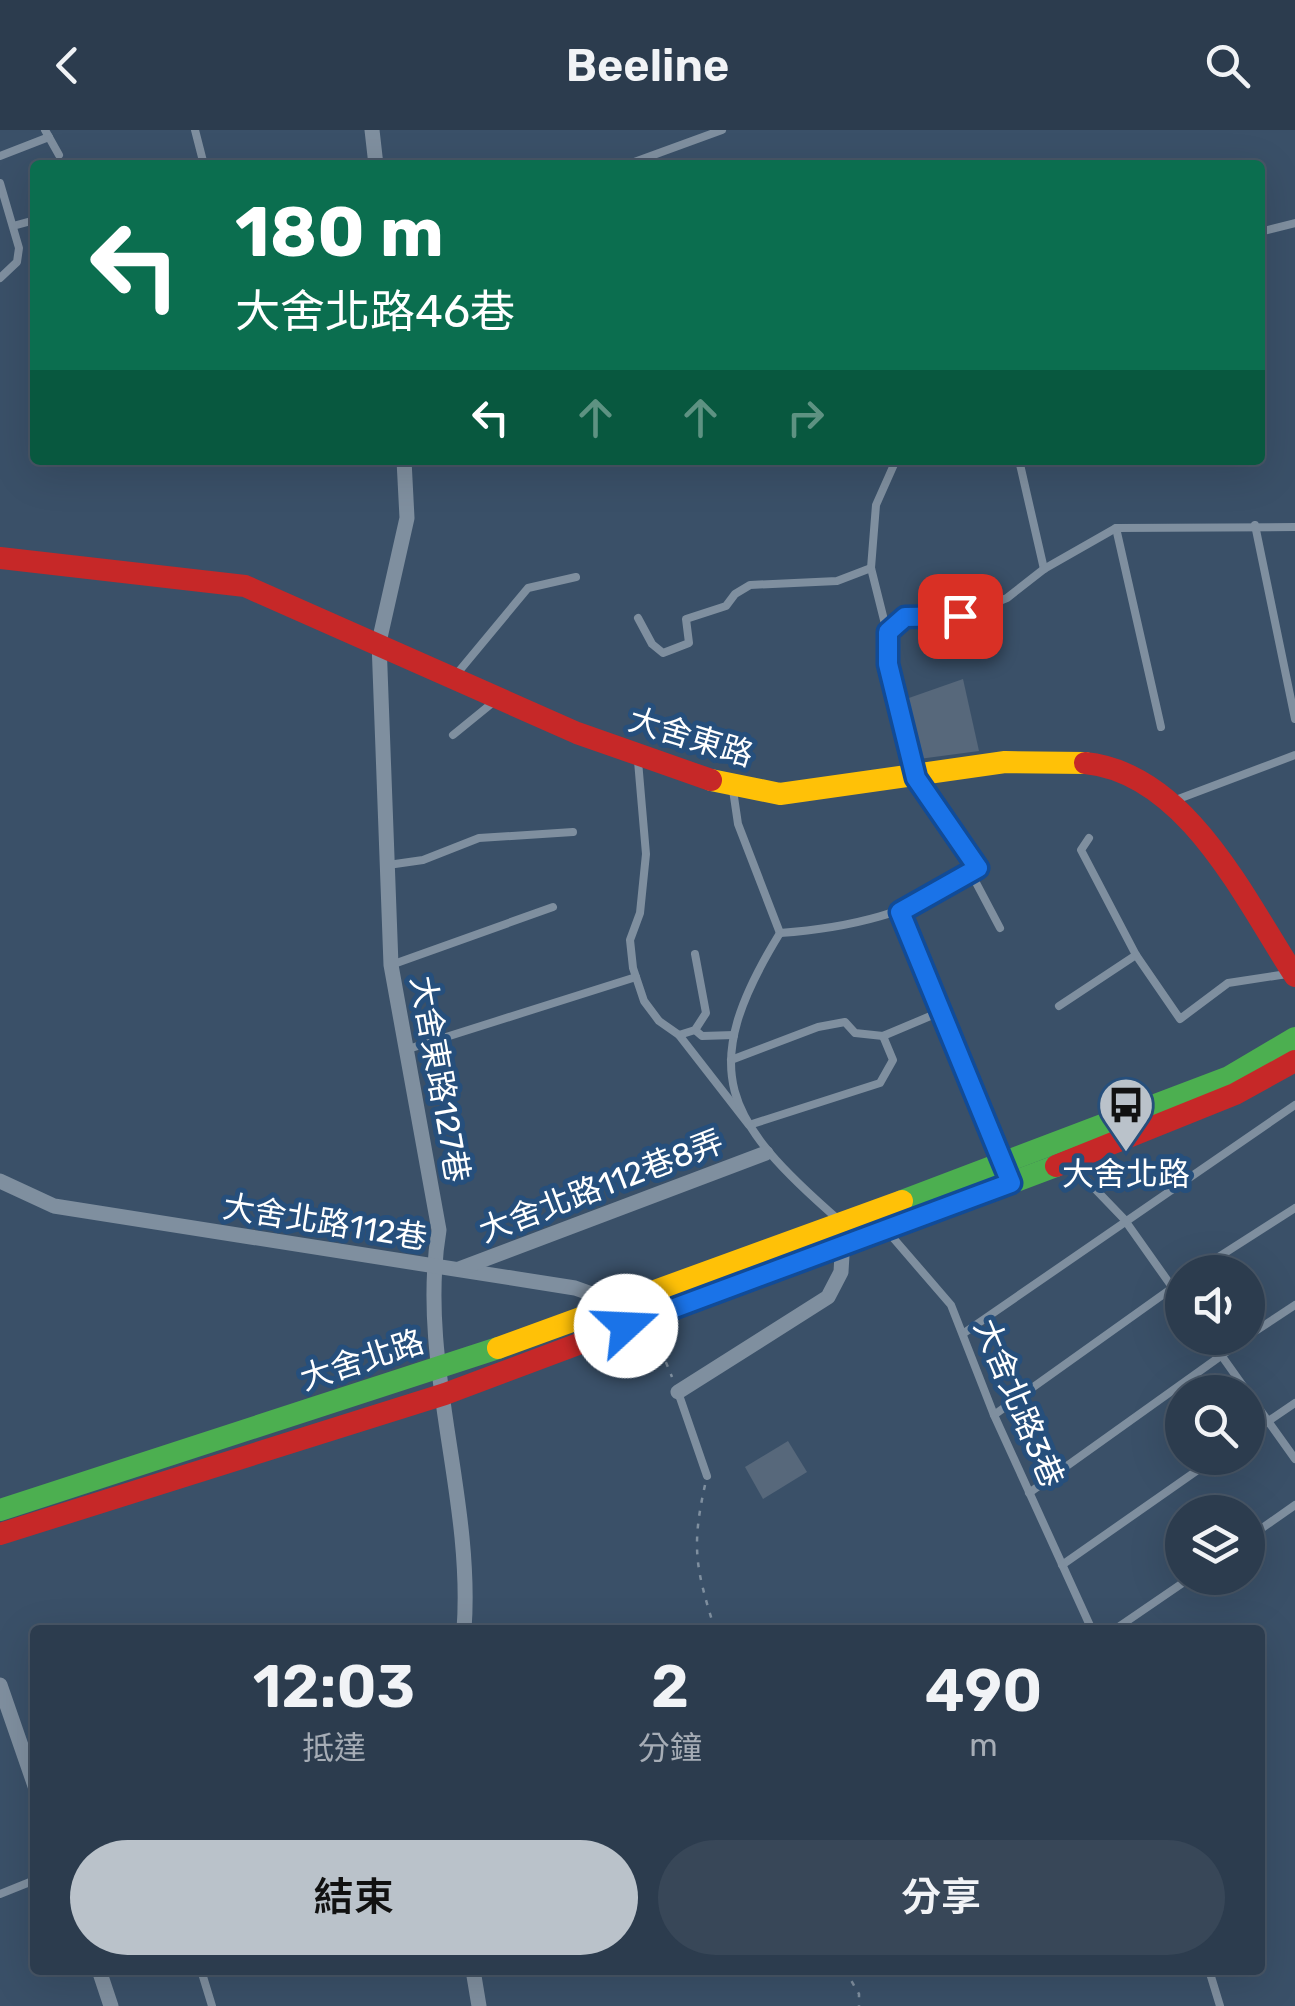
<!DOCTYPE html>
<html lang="zh-TW">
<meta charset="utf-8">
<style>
:root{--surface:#2c3c4e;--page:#384758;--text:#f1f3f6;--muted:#a6adb6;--line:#485666;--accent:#bac2ca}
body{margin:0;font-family:Rubik,"Noto Sans TC",sans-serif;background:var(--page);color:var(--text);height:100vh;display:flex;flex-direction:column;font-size:38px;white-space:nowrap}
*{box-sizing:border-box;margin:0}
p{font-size:32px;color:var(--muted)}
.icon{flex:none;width:55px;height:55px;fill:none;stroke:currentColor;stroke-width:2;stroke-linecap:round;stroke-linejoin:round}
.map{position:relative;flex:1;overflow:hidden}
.sheet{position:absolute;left:30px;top:1495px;width:1235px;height:350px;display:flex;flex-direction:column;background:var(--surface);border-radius:10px;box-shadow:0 10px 40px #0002,0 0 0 2px var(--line)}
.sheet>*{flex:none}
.top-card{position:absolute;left:30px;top:30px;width:1235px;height:305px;border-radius:10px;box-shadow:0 10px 40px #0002,0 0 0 2px var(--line);background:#0b6e4f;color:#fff;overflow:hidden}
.buttons{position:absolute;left:1165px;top:1125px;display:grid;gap:20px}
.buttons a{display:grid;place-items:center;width:100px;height:100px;border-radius:50%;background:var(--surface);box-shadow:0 10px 40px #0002,0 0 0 2px var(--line);font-size:50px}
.pin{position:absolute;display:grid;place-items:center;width:85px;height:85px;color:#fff;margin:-42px;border-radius:20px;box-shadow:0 5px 15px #0006}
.me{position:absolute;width:110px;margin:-55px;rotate:70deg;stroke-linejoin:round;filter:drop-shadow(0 0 8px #0008)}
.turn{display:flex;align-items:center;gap:35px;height:210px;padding:0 40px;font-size:45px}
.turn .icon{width:130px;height:130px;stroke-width:2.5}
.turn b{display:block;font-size:70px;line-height:85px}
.lanes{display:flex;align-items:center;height:95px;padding:0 40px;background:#0003;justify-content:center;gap:50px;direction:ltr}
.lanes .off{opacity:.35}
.eta{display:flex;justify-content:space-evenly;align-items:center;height:170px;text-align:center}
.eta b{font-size:60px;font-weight:600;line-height:70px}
.cta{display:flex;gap:20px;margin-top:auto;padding:20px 40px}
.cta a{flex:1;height:115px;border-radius:60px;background:var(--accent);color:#111;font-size:40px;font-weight:600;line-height:115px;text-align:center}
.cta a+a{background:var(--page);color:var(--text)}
header{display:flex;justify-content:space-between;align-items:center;height:130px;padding:0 40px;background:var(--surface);font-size:45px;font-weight:600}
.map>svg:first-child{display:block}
.building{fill:#57687b}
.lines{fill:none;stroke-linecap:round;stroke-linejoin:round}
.path{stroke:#7f8f9f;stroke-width:2.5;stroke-dasharray:5 8;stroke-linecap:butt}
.lane{stroke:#7f8f9f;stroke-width:8}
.street{stroke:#7f8f9f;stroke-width:15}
.fast{stroke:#4caf50;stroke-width:22}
.slow{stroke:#ffc107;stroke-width:22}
.jam{stroke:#c62828;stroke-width:22}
.route-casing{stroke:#114b97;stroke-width:25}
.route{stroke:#1a73e8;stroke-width:18}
.labels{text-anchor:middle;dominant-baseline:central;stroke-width:10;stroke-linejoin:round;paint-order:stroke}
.street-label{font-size:32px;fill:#fff;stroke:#264f7c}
.poi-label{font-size:32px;fill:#fff;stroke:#264f7c}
</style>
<header><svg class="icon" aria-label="back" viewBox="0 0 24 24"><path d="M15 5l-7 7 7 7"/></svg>Beeline<svg class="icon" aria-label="search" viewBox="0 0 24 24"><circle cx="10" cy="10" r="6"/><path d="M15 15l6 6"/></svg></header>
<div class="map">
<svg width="1295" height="1876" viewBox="0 0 1295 1876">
<rect width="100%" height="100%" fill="#3a5068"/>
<g class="building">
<path d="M963 549 979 621 919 629 906 569Z"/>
<path d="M788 1311 807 1342 763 1369 745 1337Z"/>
</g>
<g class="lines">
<g class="path">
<path d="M656 1208 672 1247"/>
<path d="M705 1355C691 1418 696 1439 715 1500"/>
<path d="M845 1840 859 1864V1876"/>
</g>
<g class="lane">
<path d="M45 0 59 25"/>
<path d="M195 0 204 35"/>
<path d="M0 26 49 7"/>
<path d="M626 35 722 0"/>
<path d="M0 53 19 118 17 132 0 148"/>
<path d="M13 96 35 90"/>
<path d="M1260 102 1295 93"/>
<path d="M1019 330 1044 439"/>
<path d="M1255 395 1295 589"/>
<path d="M1116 398 1161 597"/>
<path d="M871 438 887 502 888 534 916 648 978 739 972 745 1000 798"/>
<path d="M871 438 876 375 896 330"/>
<path d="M638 488 652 514 663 523 689 513 686 489 726 476 735 464 750 455 837 451 871 438"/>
<path d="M887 502 905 487H960L1007 468 1044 439 1116 398 1295 397"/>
<path d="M455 546 528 458 576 447"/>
<path d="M453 605 496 570"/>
<path d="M638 631 646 724 640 783 630 810 633 838 644 871 659 891 679 905 749 995 880 953 893 930 883 906"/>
<path d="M733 660 738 694 780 803"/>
<path d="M1173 671 1295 625"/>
<path d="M1089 708 1081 720 1136 825 1180 889 1228 853 1287 844"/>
<path d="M388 735 423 730 479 708 573 702"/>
<path d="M900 782 940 882"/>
<path d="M780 803C695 941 724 990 840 1091"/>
<path d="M780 803C850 798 912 783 972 745"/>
<path d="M391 835 553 777"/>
<path d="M1059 876 1136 825"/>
<path d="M695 900 702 906 734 905"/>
<path d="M679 905 695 900 706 883 695 824"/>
<path d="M405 920 636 847"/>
<path d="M731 930 818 897 845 892 855 903 883 906 940 882 1002 1030"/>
<path d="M1072 1035 1124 1089 1182 1171"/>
<path d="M888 1102 951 1175 994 1285 1092 1500"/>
<path d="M1195 1142 1295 1078"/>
<path d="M964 1203 1295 975"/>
<path d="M1248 1206 1295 1175"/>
<path d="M1209 1208 1295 1329"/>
<path d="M678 1262 707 1346"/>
<path d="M994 1285 1182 1151"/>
<path d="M1248 1305 1295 1273"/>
<path d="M1029 1363 1246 1208"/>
<path d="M1248 1408 1295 1375"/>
<path d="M1062 1435 1215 1328"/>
<path d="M1114 1500 1190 1448"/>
<path d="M0 1764 35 1750"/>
<path d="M201 1840 212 1876"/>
<path d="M1209 1840 1220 1876"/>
</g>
<g class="street">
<path d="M372 0 376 35"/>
<path d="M404 330 407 388 379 512 391 835 439 1100C417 1231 474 1367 464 1500"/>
<path d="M0 1051 54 1076 575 1158 620 1174"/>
<path d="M459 1139 766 1023"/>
<path d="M678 1262 828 1167 841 1142 843 1108"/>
<path d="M0 1555 35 1656"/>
<path d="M99 1840 111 1876"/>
<path d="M473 1840 479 1876"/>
</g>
<g class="fast">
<path d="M902 1071 1229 947 1295 908"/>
<path d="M621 1198 1056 1036"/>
<path d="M0 1380 498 1218"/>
</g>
<g class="slow">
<path d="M711 650 780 664 1005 632 1085 633"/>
<path d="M498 1218 902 1071"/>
</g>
<g class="jam">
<path d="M0 428 245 456 577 603 711 650"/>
<path d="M1085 633C1187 643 1245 770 1295 846"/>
<path d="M1056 1036 1235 964 1295 931"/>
<path d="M0 1404 445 1264 621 1198"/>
</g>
</g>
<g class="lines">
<g class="route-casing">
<path id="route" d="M626 1196 1011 1053 900 782 978 738 916 648 888 534V502L905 487 960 486"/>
</g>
<use href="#route" class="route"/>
</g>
<defs>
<g id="bus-pin" transform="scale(2.875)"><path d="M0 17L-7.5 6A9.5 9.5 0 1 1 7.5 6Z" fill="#bac2ca" stroke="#264f7c"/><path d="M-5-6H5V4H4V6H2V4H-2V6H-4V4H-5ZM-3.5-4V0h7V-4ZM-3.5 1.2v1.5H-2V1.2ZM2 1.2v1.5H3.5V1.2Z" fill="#111"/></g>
</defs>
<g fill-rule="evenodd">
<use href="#bus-pin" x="1126" y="975"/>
</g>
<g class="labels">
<g class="street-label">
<text transform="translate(691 607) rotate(17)">大舍東路</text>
<text transform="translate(440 949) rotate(80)">大舍東路127巷</text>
<text transform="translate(601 1056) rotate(-21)">大舍北路112巷8弄</text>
<text transform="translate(325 1092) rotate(9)">大舍北路112巷</text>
<text transform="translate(362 1230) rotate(-18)">大舍北路</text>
<text transform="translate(1019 1273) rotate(67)">大舍北路3巷</text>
</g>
<g class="poi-label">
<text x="1126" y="1044">大舍北路</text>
</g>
</g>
</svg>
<div class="buttons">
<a><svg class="icon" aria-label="sound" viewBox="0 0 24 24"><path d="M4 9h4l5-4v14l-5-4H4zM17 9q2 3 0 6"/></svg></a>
<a><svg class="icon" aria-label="search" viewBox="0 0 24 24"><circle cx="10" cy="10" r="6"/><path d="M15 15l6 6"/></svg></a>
<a><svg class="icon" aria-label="layers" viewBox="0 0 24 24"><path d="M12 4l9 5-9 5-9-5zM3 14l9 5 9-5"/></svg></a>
</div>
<div class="pin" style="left:960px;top:486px;background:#d93025"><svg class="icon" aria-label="arrive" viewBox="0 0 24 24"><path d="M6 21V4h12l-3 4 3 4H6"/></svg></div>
<svg class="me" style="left:626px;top:1196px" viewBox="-20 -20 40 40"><circle r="19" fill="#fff"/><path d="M0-13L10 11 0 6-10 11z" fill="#1a73e8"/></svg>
<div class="top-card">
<div class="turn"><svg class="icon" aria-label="left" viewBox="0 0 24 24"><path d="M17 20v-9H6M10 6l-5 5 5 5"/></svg><div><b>180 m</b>大舍北路46巷</div></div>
<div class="lanes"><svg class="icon" aria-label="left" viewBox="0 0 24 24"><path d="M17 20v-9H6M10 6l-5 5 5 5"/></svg><svg class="icon off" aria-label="ahead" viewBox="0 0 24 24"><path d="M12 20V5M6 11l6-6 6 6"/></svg><svg class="icon off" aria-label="ahead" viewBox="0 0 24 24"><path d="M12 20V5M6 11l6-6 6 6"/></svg><svg class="icon off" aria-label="right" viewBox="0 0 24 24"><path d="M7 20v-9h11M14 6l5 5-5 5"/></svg></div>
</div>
<section class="sheet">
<div class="eta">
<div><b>12:03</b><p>抵達</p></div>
<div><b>2</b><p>分鐘</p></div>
<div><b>490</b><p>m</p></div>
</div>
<div class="cta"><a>結束</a><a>分享</a></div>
</section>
</div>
